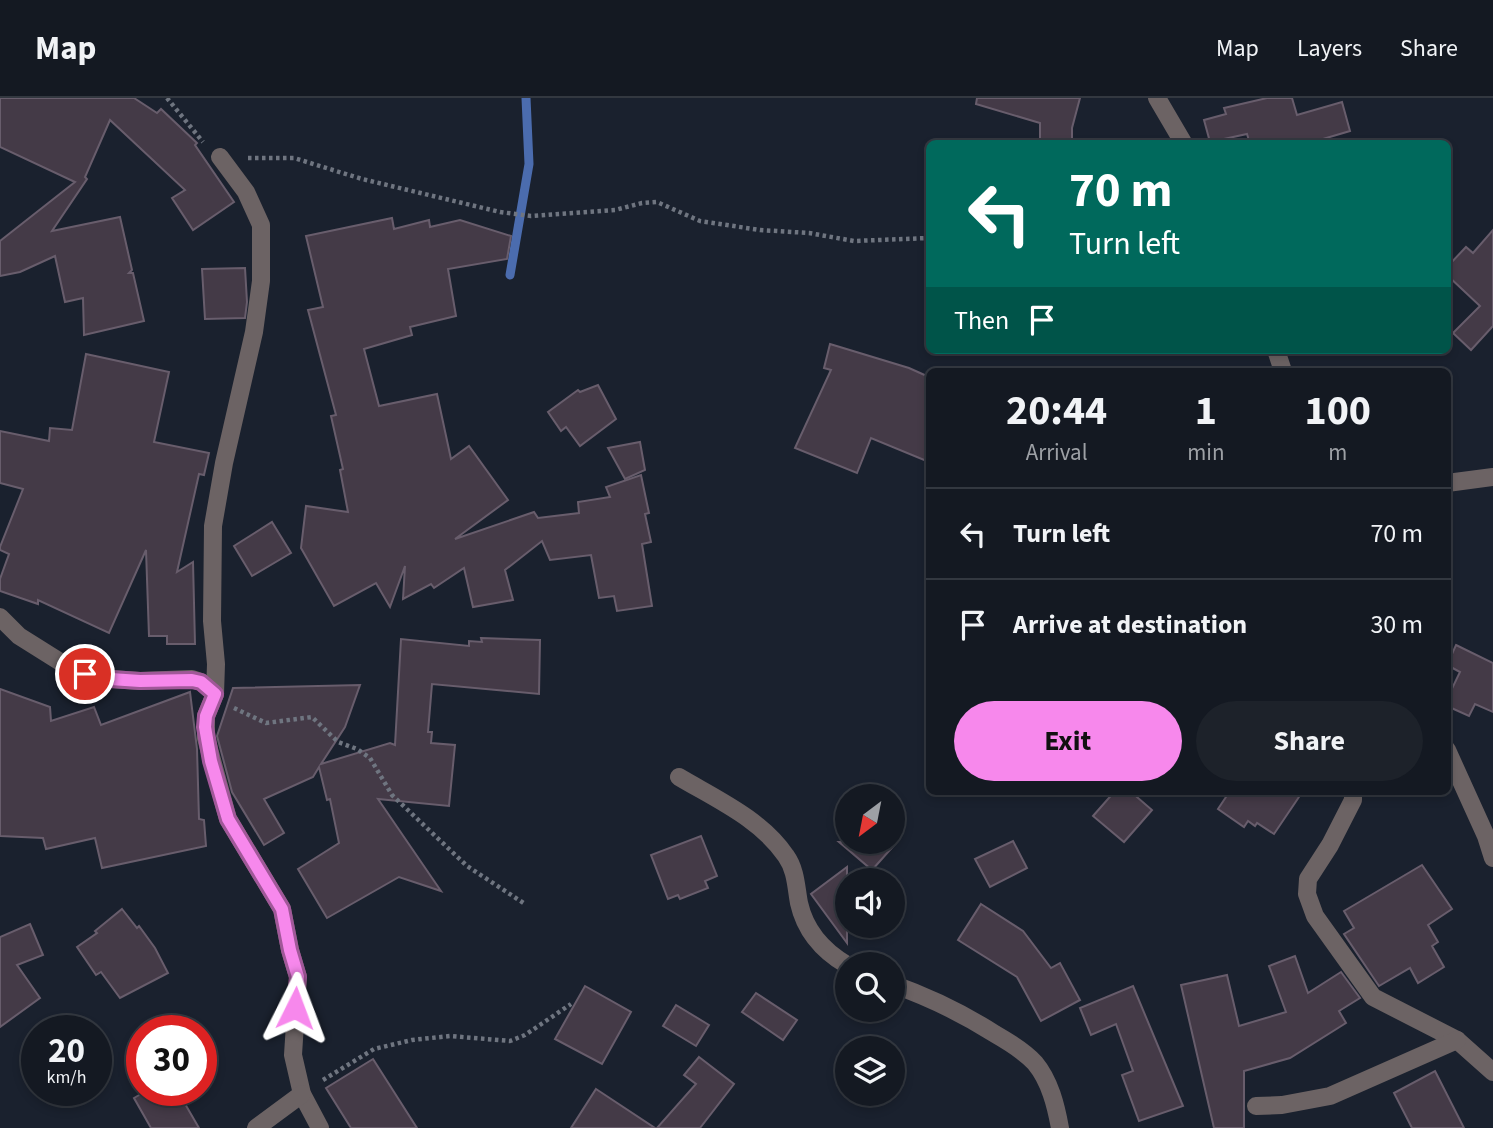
<!DOCTYPE html>
<style>
:root{--surface:#141922;--page:#1d222a;--text:#f1f3f6;--muted:#9da0a5;--line:#333840;--accent:#f788ec}
body{margin:0;font-family:"Source Sans 3",sans-serif;background:var(--page);color:var(--text);height:100vh;display:flex;flex-direction:column;font-size:26px;white-space:nowrap}
*{box-sizing:border-box;margin:0}
p{font-size:23px;color:var(--muted)}
.icon{flex:none;width:38px;height:38px;fill:none;stroke:currentColor;stroke-width:2;stroke-linecap:round;stroke-linejoin:round}
.map{position:relative;flex:1;overflow:hidden}
.panel{position:absolute;left:926px;top:270px;width:525px;height:427px;display:flex;flex-direction:column;background:var(--surface);border-radius:10px;box-shadow:0 4px 10px #0003,0 0 0 2px var(--line)}
.panel>*{flex:none}
.guide{position:absolute;left:926px;top:42px;width:525px;height:214px;border-radius:10px;box-shadow:0 4px 10px #0003,0 0 0 2px var(--line);background:#00695c;color:#fff;overflow:hidden}
.needle{width:46px;rotate:212deg}
.fabs{position:absolute;left:835px;top:686px;display:grid;gap:14px}
.fabs a{display:grid;place-items:center;width:70px;height:70px;border-radius:50%;background:var(--surface);box-shadow:0 4px 10px #0003,0 0 0 2px var(--line);font-size:35px}
.speed{position:absolute;left:21px;top:917px;display:flex;gap:14px;font-size:35px;font-weight:700;text-align:center}
.speed>*{display:grid;place-content:center;width:91px;height:91px;border-radius:50%;background:var(--surface);box-shadow:0 4px 10px #0003,0 0 0 2px var(--line);line-height:1}
.speed small{font-size:18px;font-weight:400}
.speed .limit{border:10px solid #d22;background:#fff;color:#111}
.pin{position:absolute;display:grid;place-items:center;width:60px;height:60px;color:#fff;margin:-30px;border:4px solid #fff;border-radius:50%;box-shadow:0 2px 7px #0007}
.me{position:absolute;width:77px;margin:-38px;rotate:3deg;stroke-linejoin:round;filter:drop-shadow(0 0 5px #0008)}
.turn{display:flex;align-items:center;gap:24px;height:147px;padding:0 28px;font-size:32px}
.turn .icon{width:91px;height:91px;stroke-width:2.5}
.turn b{display:block;font-size:49px;line-height:60px}
.then{display:flex;align-items:center;height:66px;padding:0 28px;background:#0003;gap:14px;font-size:26px}
.eta{display:flex;justify-content:space-evenly;align-items:center;height:119px;text-align:center}
.eta b{font-size:42px;font-weight:700;line-height:49px}
.cta{display:flex;gap:14px;margin-top:auto;padding:14px 28px}
.cta a{flex:1;height:80px;border-radius:42px;background:var(--accent);color:#111;font-size:28px;font-weight:700;line-height:80px;text-align:center}
.cta a+a{background:var(--page);color:var(--text)}
ul{padding:0;list-style:none}
li{display:flex;align-items:center;gap:21px;height:91px;padding:0 28px;border-top:2px solid var(--line)}
li div{flex:1}
li b{display:block;font-size:26px}
li em{font-style:normal}
header{display:flex;align-items:center;gap:42px;box-sizing:border-box;height:98px;padding:0 35px;background:var(--surface);border-bottom:2px solid var(--line)}
header strong{font-size:33px}
nav{display:flex;gap:38px;margin-inline-start:auto;font-size:24px}
.map>svg:first-child{display:block}
.lines{fill:none;stroke-linecap:round;stroke-linejoin:round}
.stream{stroke:#4b6cae;stroke-width:9}
.building{fill:#443a47;stroke:#685d6c;stroke-width:2}
.path{stroke:#6f7580;stroke-width:4.5;stroke-dasharray:3.5 3.5;stroke-linecap:butt}
.minor{stroke:#6c6364;stroke-width:18}
.route-casing{stroke:#a15899;stroke-width:18}
.route{stroke:#f788ec;stroke-width:12}
</style>
<header>
<strong>Map</strong>
<nav><a>Map</a><a>Layers</a><a>Share</a></nav>
</header>
<div class="map">
<svg width="1493" height="1030" viewBox="0 0 1493 1030">
<rect width="100%" height="100%" fill="#1a212e"/>
<g class="lines">
<path class="stream" d="M510 177 529 66 526 0"/>
</g>
<g class="building">
<path d="M0 0H134L157 15 161 11 197 45 195 47 234 104 193 132 172 100 185 92 110 22 85 79 87 81 52 133 120 119 132 172 129 175H133L144 223 84 237 83 200 65 204 55 158 20 174 0 178V143L75 84 0 49Z"/>
<path d="M977 0H1080L1072 30V46H1040V25L976 6Z"/>
<path d="M1267 0H1292L1297 17 1342 4 1350 33 1306 46H1250L1247 36 1210 44 1204 22 1226 16 1224 10Z"/>
<path d="M392 120 394 131 429 122 430 129 460 122 511 138 507 161 448 171 456 218 410 229 412 237 364 251 379 308 437 296 451 361 469 348 508 402 455 441 534 414 538 420 579 415 578 404 610 399 606 389 641 377 649 415 645 416 651 444 642 446 652 508 617 513 614 498 599 500 591 457 550 462 542 443 505 472 513 502 473 509 464 470 434 490 431 486 403 501 405 468 390 509 376 485 334 508 301 450 306 408 348 414 340 372 343 371 331 318 336 317 308 212 323 209 306 138Z"/>
<path d="M1493 132V228L1471 252 1453 235 1480 208 1447 177V169L1466 149 1473 155Z"/>
<path d="M245 170 247 204 245 220 205 221 202 171Z"/>
<path d="M830 246 909 270 929 279V364L871 340 857 375 795 350 831 272 824 270Z"/>
<path d="M86 256 169 274 154 344 209 355 204 377 199 376 177 474 193 464 195 546H167V538H149L146 452 109 535 38 502V506L0 493V481L9 456 0 452V449L23 391 0 385V333L49 343 50 330 72 332Z"/>
<path d="M598 287 616 321 580 348 566 329 561 333 548 314 578 292 580 294Z"/>
<path d="M640 344 645 372 625 381 608 350Z"/>
<path d="M272 424 291 455 252 478 234 448Z"/>
<path d="M481 540 540 542 539 596 432 586 428 634H432L431 645 455 647 449 708 378 701 441 793 399 779 327 820 298 771 339 745 330 701 327 702 319 669 313 679 264 701 284 735 264 747 232 694 217 638 233 590 360 587 345 629 321 666 390 645 395 647 401 541 469 548V543L482 544Z"/>
<path d="M1456 547 1493 565V614L1475 606 1469 618 1447 608V601L1460 574 1447 567Z"/>
<path d="M0 591 50 609 51 623 94 609 101 627 190 594 197 651 199 721 204 722 206 748 102 770 95 740 46 751 43 740 0 738Z"/>
<path d="M1115 693H1130L1152 712 1124 744 1093 718Z"/>
<path d="M1230 693H1303L1274 736 1257 725 1255 728 1248 723 1244 729 1218 711Z"/>
<path d="M701 738 717 778 705 783 708 790 680 801 678 797 668 801 651 757Z"/>
<path d="M1013 743 1027 770 990 789 975 761Z"/>
<path d="M839 744H897L872 772Z"/>
<path d="M1422 767 1452 811 1428 827 1438 844 1432 848 1444 869 1418 885 1410 870 1379 888 1344 836 1354 830 1344 813Z"/>
<path d="M847 769V845L811 796Z"/>
<path d="M981 806 1023 833 1051 870 1060 865 1080 902 1041 923 1017 879 958 842Z"/>
<path d="M122 811 137 830 139 828 155 850 168 875 120 900 101 874 96 877 77 849 97 835 95 833Z"/>
<path d="M30 826 43 857 17 867 40 900 0 929V839Z"/>
<path d="M1295 858 1308 895 1341 874 1360 900 1339 913 1346 925 1290 960 1244 973V1030H1214L1181 887 1227 877 1239 928 1286 914 1269 868Z"/>
<path d="M585 888 631 914 602 966 555 941Z"/>
<path d="M1133 888 1183 1008 1139 1023 1122 977 1133 973 1116 926 1091 937 1080 910Z"/>
<path d="M756 895 797 922 783 942 742 914Z"/>
<path d="M676 907 709 927 696 948 663 928Z"/>
<path d="M699 959 734 986 700 1030H657L696 986 684 977Z"/>
<path d="M373 961 417 1030H351L326 990Z"/>
<path d="M1435 973 1464 1030H1412L1394 995Z"/>
<path d="M596 991 655 1030H571Z"/>
<path d="M148 992H177L199 1030H151L134 1000Z"/>
</g>
<g class="lines">
<g class="path">
<path d="M167 0 203 44"/>
<path d="M248 60H294L362 81 500 114 531 118 615 112 642 105 657 104 700 123 760 132 809 135 854 143 929 140"/>
<path d="M234 610 266 625 312 619 338 644 357 651 370 660 392 697 467 768 525 806"/>
<path d="M323 982 374 951 412 942 450 938 510 943 525 937 571 906"/>
</g>
<g class="minor">
<path d="M1157 0 1184 46"/>
<path d="M220 59 246 94 261 127V183L254 234 224 365 213 428 212 523 216 566 215 596 206 618V640L228 721 282 811 290 852 298 879 293 957 302 996 320 1030"/>
<path d="M1276 252 1283 273"/>
<path d="M1447 385 1493 379"/>
<path d="M0 519 19 538 62 565 96 580 140 583 192 581 201 584 215 596"/>
<path d="M1447 652 1486 738 1493 760"/>
<path d="M679 679C716 701 761 721 786 758 796 772 796 789 799 805 805 832 823 853 847 867"/>
<path d="M1353 693V702L1330 747 1308 781 1307 796 1315 818 1373 899 1457 942 1493 974"/>
<path d="M892 886C929 899 962 915 995 936 1009 944 1024 953 1035 965 1050 983 1056 1008 1060 1030"/>
<path d="M1256 1008 1282 1007 1330 998 1457 942"/>
<path d="M256 1030 302 996"/>
</g>
</g>
<g class="lines">
<g class="route-casing">
<path id="route" d="M85 576 96 580 140 583 192 582 201 584 215 596 206 618 205 629 211 663 228 721 282 811 290 852 298 879 295 910"/>
</g>
<use href="#route" class="route"/>
</g>
</svg>
<div class="fabs">
<a><svg class="needle" viewBox="-14 -14 28 28"><path d="M0-13l5 13h-10z" fill="#e53935"/><path d="M0 13l5-13h-10z" fill="#9da0a5"/></svg></a>
<a><svg class="icon" aria-label="sound" viewBox="0 0 24 24"><path d="M4 9h4l5-4v14l-5-4H4zM17 9q2 3 0 6"/></svg></a>
<a><svg class="icon" aria-label="search" viewBox="0 0 24 24"><circle cx="10" cy="10" r="6"/><path d="M15 15l6 6"/></svg></a>
<a><svg class="icon" aria-label="layers" viewBox="0 0 24 24"><path d="M12 4l9 5-9 5-9-5zM3 14l9 5 9-5"/></svg></a>
</div>
<div class="speed"><div>20<small>km/h</small></div><div class="limit">30</div></div>
<div class="pin" style="left:85px;top:576px;background:#d93025"><svg class="icon" aria-label="arrive" viewBox="0 0 24 24"><path d="M6 21V4h12l-3 4 3 4H6"/></svg></div>
<svg class="me" style="left:295px;top:910px" viewBox="-20 -20 40 40"><path d="M0-17L14 15 0 8-14 15z" fill="#f788ec" stroke="#fff" stroke-width="4"/></svg>
<div class="guide">
<div class="turn"><svg class="icon" aria-label="left" viewBox="0 0 24 24"><path d="M17 20v-9H6M10 6l-5 5 5 5"/></svg><div><b>70 m</b>Turn left</div></div>
<div class="then">Then<svg class="icon" aria-label="arrive" viewBox="0 0 24 24"><path d="M6 21V4h12l-3 4 3 4H6"/></svg></div>
</div>
<section class="panel">
<div class="eta">
<div><b>20:44</b><p>Arrival</p></div>
<div><b>1</b><p>min</p></div>
<div><b>100</b><p>m</p></div>
</div>
<ul>
<li><svg class="icon" aria-label="left" viewBox="0 0 24 24"><path d="M17 20v-9H6M10 6l-5 5 5 5"/></svg><div><b>Turn left</b></div><em>70 m</em></li>
<li><svg class="icon" aria-label="arrive" viewBox="0 0 24 24"><path d="M6 21V4h12l-3 4 3 4H6"/></svg><div><b>Arrive at destination</b></div><em>30 m</em></li>
</ul>
<div class="cta"><a>Exit</a><a>Share</a></div>
</section>
</div>
